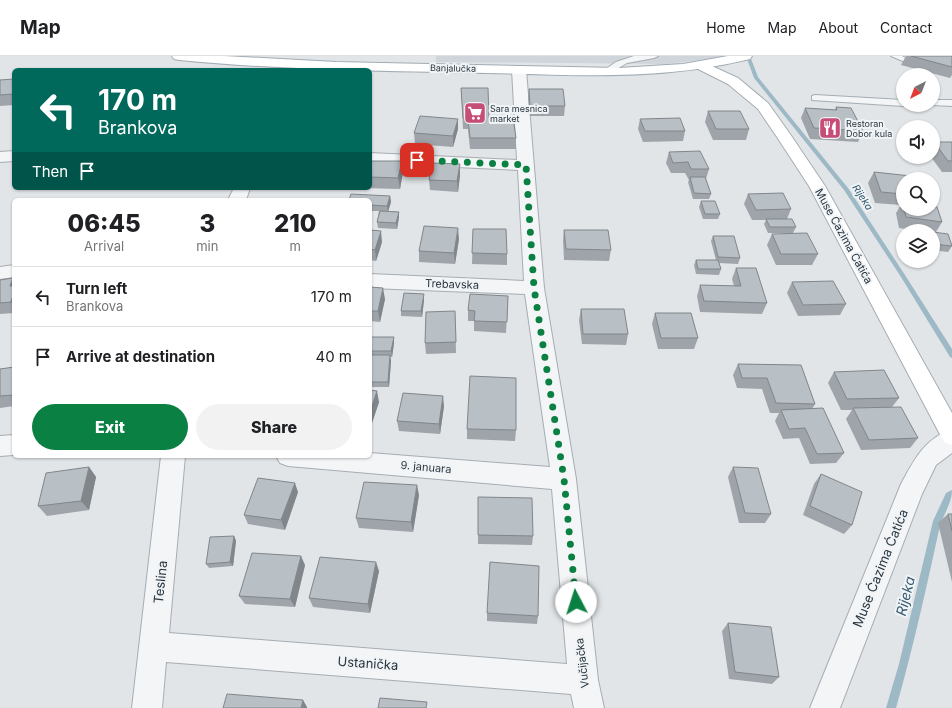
<!DOCTYPE html>
<meta charset="utf-8">
<style>
:root{--surface:#fff;--page:#f2f2f2;--text:#202124;--muted:#757577;--line:#e0e0e0;--accent:#0b8043}
body{margin:0;font-family:Inter,sans-serif;background:var(--page);color:var(--text);height:100vh;display:flex;flex-direction:column;font-size:15px;white-space:nowrap}
*{box-sizing:border-box;margin:0}
p{font-size:13px;color:var(--muted)}
.icon{flex:none;width:22px;height:22px;fill:none;stroke:currentColor;stroke-width:2;stroke-linecap:round;stroke-linejoin:round}
.map{position:relative;flex:1;overflow:hidden}
.side{position:absolute;left:12px;top:142px;width:360px;height:260px;display:flex;flex-direction:column;background:var(--surface);border-radius:6px;box-shadow:0 1px 3px #0004}
.side>*{flex:none}
.guide{position:absolute;left:12px;top:12px;width:360px;height:122px;border-radius:6px;box-shadow:0 1px 3px #0004;background:#00695c;color:#fff;overflow:hidden}
.needle{width:26px;rotate:222deg}
.fabs{position:absolute;left:896px;top:12px;display:grid;gap:8px}
.fabs a{display:grid;place-items:center;width:44px;height:44px;border-radius:50%;background:var(--surface);box-shadow:0 1px 3px #0004;font-size:20px}
.pin{position:absolute;display:grid;place-items:center;width:34px;height:34px;color:#fff;margin:-17px;border-radius:8px;box-shadow:0 2px 6px #0006}
.me{position:absolute;width:44px;margin:-22px;rotate:355deg;stroke-linejoin:round;filter:drop-shadow(0 0 3px #0008)}
.turn{display:flex;align-items:center;gap:14px;height:84px;padding:0 20px;font-size:18px}
.turn .icon{width:52px;height:52px;stroke-width:2.5}
.turn b{display:block;font-size:28px;line-height:34px}
.then{display:flex;align-items:center;height:38px;padding:0 20px;background:#0003;gap:8px;font-size:15px}
.eta{display:flex;justify-content:space-evenly;align-items:center;height:68px;text-align:center}
.eta b{font-size:24px;font-weight:800;line-height:28px}
.action{display:flex;gap:8px;margin-top:auto;padding:8px 20px}
.action a{flex:1;height:46px;border-radius:24px;background:var(--accent);color:#fff;font-size:16px;font-weight:800;line-height:46px;text-align:center}
.action a+a{background:var(--page);color:var(--text)}
ul{padding:0;list-style:none}
li{display:flex;align-items:center;gap:12px;height:60px;padding:0 20px;border-top:1px solid var(--line)}
li div{flex:1}
li b{display:block;font-size:15px}
li em{font-style:normal}
header{display:flex;align-items:center;gap:24px;box-sizing:border-box;height:56px;padding:0 20px;background:var(--surface);border-bottom:1px solid var(--line)}
header strong{font-size:19px}
nav{display:flex;gap:22px;margin-inline-start:auto;font-size:14px}
.map>svg:first-child{display:block}
.built{fill:#cfd5da}
.lines{fill:none;stroke-linecap:round;stroke-linejoin:round}
.stream{fill:#9eb9c6;fill-rule:evenodd}
.lane-casing{stroke:#a6adb2;stroke-width:2}
.street-casing{stroke:#a6adb2;stroke-width:2}
.secondary-casing{stroke:#a6adb2;stroke-width:2}
.primary-casing{stroke:#a1acb3;stroke-width:2}
.lane{fill:#f3f5f7;fill-rule:evenodd}
.street{fill:#f3f5f7;fill-rule:evenodd}
.secondary{fill:#fff;fill-rule:evenodd}
.primary{fill:#fff;fill-rule:evenodd}
.wall{fill:#9ea4a9}
.shaded-wall{fill:#81868a}
.building{fill:#b8bfc5;stroke:#81868a}
.route{stroke:#0b8043;stroke-width:7;stroke-dasharray:0 12.6}
.labels{text-anchor:middle;dominant-baseline:central;stroke-width:4;stroke-linejoin:round;paint-order:stroke}
.far-street-label{font-size:9px;fill:#2a353f;stroke:#f0f4f6}
.far-poi-label{font-size:9px;fill:#2a353f;stroke:#f0f4f6;text-anchor:start}
.far-water-label{font-size:10px;font-style:italic;fill:#375b70;stroke:#f0f4f6}
.street-label{font-size:11px;fill:#2a353f;stroke:#f0f4f6}
.near-street-label{font-size:13px;fill:#2a353f;stroke:#f0f4f6}
.near-water-label{font-size:14px;font-style:italic;fill:#375b70;stroke:#f0f4f6}
</style>
<header>
<strong>Map</strong>
<nav><a>Home</a><a>Map</a><a>About</a><a>Contact</a></nav>
</header>
<div class="map">
<svg width="952" height="652" viewBox="0 0 952 652">
<rect width="100%" height="100%" fill="#e1e5e8"/>
<path class="built" d="M436 0H729L667 8 436 6Z"/>
<g class="lines">
<g class="stream">
<path d="M746 0H750L758 21 848 132 905 219 952 293V302L950 301 901 221 844 134 754 22Z"/>
<path d="M952 434C952 448 942 460 939 474 926 533 913 593 896 652H886L899 608 933 465 946 437Z"/>
</g>
<g class="lane-casing">
<g id="lane">
<path d="M634 0H658L654 2 627 7 610 17 603 15 616 6Z"/>
<path d="M891 0H902L909 4 905 6Z"/>
<path d="M815 39 903 44V49H905L903 50 812 44V40Z"/>
<path d="M933 44H952V50L931 49H933Z"/>
</g>
</g>
<g class="street-casing">
<g id="street">
<path d="M519 10 524 11 526 14 544 232 576 423 598 624 604 652H574L571 638 166 606 162 652H132L161 400H185L169 577 567 608 552 433 288 410 280 407 276 400H370V397L550 411 525 238 370 232V218L524 225 518 114 370 107V97L517 104 512 14 514 11Z"/>
<path d="M14 95V105L0 106V96Z"/>
<path d="M234 132H250L246 144H228Z"/>
<path d="M14 209V221L0 223V211Z"/>
<path d="M952 373V397L936 409 922 438 840 652H810L901 428C914 404 924 383 952 373Z"/>
<path d="M14 379V399L0 400V380Z"/>
</g>
</g>
<g class="secondary-casing">
<path id="secondary" d="M703 6 738 22 768 47 790 78 825 130 952 357V389L944 386 809 130 777 81 758 53 728 28 698 13 696 10 698 7Z"/>
</g>
<g class="primary-casing">
<path id="primary" d="M172 0H224L336 6 619 12 683 8 728 0H752L750 3C660 25 579 19 489 17 385 15 283 14 179 4L174 3Z"/>
</g>
<use href="#lane" class="lane"/>
<use href="#street" class="street"/>
<use href="#secondary" class="secondary"/>
<use href="#primary" class="primary"/>
</g>
<g class="wall">
<path d="M906 0H952V19L950 22 901 9Z"/>
<path d="M14 23V49L0 50V24Z"/>
<path d="M461 32 489 62 516 82V93H470L468 73H463Z"/>
<path d="M529 33 565 50 564 60H530L528 43Z"/>
<path d="M836 51 863 75 858 86 810 83 801 62 805 52 835 54Z"/>
<path d="M708 55 749 73 746 84H713L705 66Z"/>
<path d="M640 63 685 75 683 85 643 86 638 73Z"/>
<path d="M458 73 453 91 415 88 414 77Z"/>
<path d="M934 86H952V116H942L931 101H933V88Z"/>
<path d="M669 96 709 113 706 123 711 138 709 143H693L688 126 689 124 685 117H671L666 107Z"/>
<path d="M370 105H402L403 116 400 133 363 132H370Z"/>
<path d="M874 116 903 123V153H933L942 166 936 176 952 190 948 196 933 194V175H919L899 172 896 157 901 149 875 147 868 127Z"/>
<path d="M460 119 458 136 430 134 429 124Z"/>
<path d="M748 138 791 153 787 163 796 171 793 177H768L764 168 766 164H752L744 148Z"/>
<path d="M390 140 391 146 388 155 399 156V161L397 173 378 172 377 166 379 155H370V144Z"/>
<path d="M701 145 720 158 718 163H703L699 151Z"/>
<path d="M473 173 507 198V209L472 208Z"/>
<path d="M370 174 382 186 376 205 370 204Z"/>
<path d="M564 174 611 194 609 205 564 204 563 184Z"/>
<path d="M772 178 818 198 812 209H776L767 189Z"/>
<path d="M713 180 740 202 738 208 719 207 721 213 719 219 696 218 694 209 696 204H716L711 185Z"/>
<path d="M459 183 455 208 419 206V195Z"/>
<path d="M736 212 767 247 762 258 700 256 697 240 700 229 734 230 732 223Z"/>
<path d="M13 222 14 223V257L0 258V224Z"/>
<path d="M792 226 846 248 840 259 798 260 787 237Z"/>
<path d="M370 231 385 243 380 266 370 265Z"/>
<path d="M508 240 506 277 474 275V265H468V254Z"/>
<path d="M424 244 422 261 401 260V255Z"/>
<path d="M581 253 628 278 626 289 582 288 579 264Z"/>
<path d="M455 255 456 297 426 298 425 287Z"/>
<path d="M655 257 698 282 694 293H658L652 268Z"/>
<path d="M370 281H394V287L392 301H390L391 305 389 331H370Z"/>
<path d="M738 308 801 309 815 348 812 353 844 397 836 407 810 408 799 382 783 383 775 365 779 357H770L762 333 737 332 733 319Z"/>
<path d="M14 311V350L0 352V313Z"/>
<path d="M834 316 899 342 892 351 918 382 910 392 861 394 846 363 852 354H841L828 327Z"/>
<path d="M370 334 379 346 372 367H370Z"/>
<path d="M444 350 440 378 399 375 397 365Z"/>
<path d="M467 373 516 374 515 385 467 383Z"/>
<path d="M89 411 96 421 89 454 47 460 38 450Z"/>
<path d="M733 411 771 458 765 467H739L728 421Z"/>
<path d="M821 418 852 469 844 478 803 459 814 428Z"/>
<path d="M298 436 285 474 248 468 244 459Z"/>
<path d="M419 439 413 476 359 472 356 462Z"/>
<path d="M478 441 533 480 532 489 478 488Z"/>
<path d="M948 458H952V526L938 467Z"/>
<path d="M234 480 236 485 233 510 209 512 206 508Z"/>
<path d="M305 509 295 551 245 548 239 540Z"/>
<path d="M379 515 370 557 313 551 309 542Z"/>
<path d="M487 557 538 560 537 568 487 565Z"/>
<path d="M728 567 779 621 772 628 729 623 722 575Z"/>
</g>
<g class="shaded-wall">
<path d="M458 63V73L453 91V80Z"/>
<path d="M402 105 403 116 400 133 398 122Z"/>
<path d="M460 108V119L458 136 457 125Z"/>
<path d="M390 140 391 146 388 156 387 150Z"/>
<path d="M399 156V161L397 173 396 167Z"/>
<path d="M458 172 459 183 455 208 454 197Z"/>
<path d="M381 175 382 186 376 205 375 194Z"/>
<path d="M13 222 14 223V236L10 230Z"/>
<path d="M383 232 385 243 380 266 378 255Z"/>
<path d="M14 236V251L11 246Z"/>
<path d="M424 238V244L422 261 421 255Z"/>
<path d="M394 281V287L392 301 391 295Z"/>
<path d="M390 299 391 305 389 331 388 326Z"/>
<path d="M377 335 379 346 372 367 370 356Z"/>
<path d="M443 340 444 350 440 378 439 368Z"/>
<path d="M89 411 96 421 89 454 81 445Z"/>
<path d="M295 427 298 436 285 474 281 464Z"/>
<path d="M417 429 419 439 413 476 411 466Z"/>
<path d="M234 480 236 485 233 510 230 506Z"/>
<path d="M301 500 305 509 295 551 290 543Z"/>
<path d="M376 506 379 515 370 557 368 548Z"/>
<path d="M303 644 307 651V652H301Z"/>
</g>
<g class="building">
<path d="M911 0H952V11Z"/>
<path d="M14 23V35L13 38 0 39V24Z"/>
<path d="M461 32H488L489 62 513 61 516 82H470L468 62H463Z"/>
<path d="M529 33H563L565 50H530Z"/>
<path d="M836 51 851 52 863 75 814 72 805 52 837 54Z"/>
<path d="M708 55H740L749 73H716Z"/>
<path d="M420 60 458 63 453 80 414 77Z"/>
<path d="M680 62 685 75H645L640 63Z"/>
<path d="M934 86H952V105H948Z"/>
<path d="M700 95 709 113H691L688 106 673 107 669 96Z"/>
<path d="M370 105H402L398 122 370 121Z"/>
<path d="M432 107 460 108 457 125 429 124Z"/>
<path d="M874 116 911 120 913 123H903V138L881 136Z"/>
<path d="M690 121H705L711 138 694 137Z"/>
<path d="M783 137 791 153 756 154 748 138Z"/>
<path d="M351 138 390 140 387 150 370 149V144H349Z"/>
<path d="M701 145H715L720 158H705Z"/>
<path d="M933 150 937 151 942 166 906 161 904 153H933Z"/>
<path d="M380 155 399 156 396 167 377 166Z"/>
<path d="M766 163H792L796 171H770Z"/>
<path d="M424 170 458 172 454 197 419 195Z"/>
<path d="M473 173H506L507 198 472 197Z"/>
<path d="M370 174 381 175 375 194 370 193Z"/>
<path d="M564 174H608L611 194 566 193Z"/>
<path d="M933 176 948 178 952 190 933 188Z"/>
<path d="M807 177 818 198H781L772 178Z"/>
<path d="M713 180H734L740 202 718 201Z"/>
<path d="M696 204H718L721 213H698Z"/>
<path d="M736 212H756L767 247 704 245 700 229 741 230Z"/>
<path d="M13 222 10 230H14V236L11 246 0 247V224Z"/>
<path d="M833 225 846 248 803 249 792 226Z"/>
<path d="M370 231 383 232 378 255H370Z"/>
<path d="M404 237 424 238 421 255H401Z"/>
<path d="M470 238 508 240 507 266 474 265 475 255 468 254Z"/>
<path d="M581 253H624L628 278H583Z"/>
<path d="M455 255 456 286 425 287 426 256Z"/>
<path d="M655 257H691L698 282H661Z"/>
<path d="M370 281H394L391 295H370Z"/>
<path d="M370 299H390L388 326H370Z"/>
<path d="M738 308 801 309 815 348 776 347 767 322H742Z"/>
<path d="M14 311V339L0 340V313Z"/>
<path d="M884 314 899 342 847 343 834 316Z"/>
<path d="M470 320 516 322V374L467 373Z"/>
<path d="M370 334 377 335 370 356Z"/>
<path d="M403 337 443 340 439 368 397 365Z"/>
<path d="M901 351 918 382 869 384 853 352Z"/>
<path d="M823 352 844 397 817 398 805 372 789 373 781 354Z"/>
<path d="M89 411 81 445 38 450 46 417Z"/>
<path d="M733 411 758 412 771 458 745 457Z"/>
<path d="M821 418 862 436 852 469 810 450Z"/>
<path d="M258 422 295 427 281 464 244 459Z"/>
<path d="M364 426 417 429 411 466 356 462Z"/>
<path d="M478 441 532 442 533 480 478 479Z"/>
<path d="M948 458H952V475Z"/>
<path d="M234 480 230 506 206 508 210 481Z"/>
<path d="M252 497 301 500 290 543 239 540Z"/>
<path d="M320 501 376 506 368 548 309 542Z"/>
<path d="M490 506 539 510 538 560 487 557Z"/>
<path d="M728 567 771 571 779 621 735 616Z"/>
<path d="M227 638 303 644 301 652H223Z"/>
<path d="M380 642 427 646 426 652H378Z"/>
</g>
<g class="lines">
<path class="route" d="M417 104 526 109 534 232 564 423 576 546"/>
</g>
<defs>
<g id="supermarket-square" transform="scale(1.15)"><rect x="-9" y="-9" width="18" height="18" rx="4" fill="#c64d75" stroke="#f0f4f6"/><path d="M-6-5.5h2.5l.6 2H6L4.5 2H-2.5L-4.4-4H-6ZM-1.5 3.2a1.3 1.3 0 1 0 .1 0ZM3 3.2a1.3 1.3 0 1 0 .1 0Z" fill="#fff"/></g>
<g id="restaurant-square" transform="scale(1.15)"><rect x="-9" y="-9" width="18" height="18" rx="4" fill="#c64d75" stroke="#f0f4f6"/><path d="M-5-6h1v4h1v-4h1v4h1v-4h1v5L-1.5 .5V6h-2V.5L-5-1ZM5-6V6H3V1.5H1.5Q1.5-4 5-6Z" fill="#fff"/></g>
</defs>
<g fill-rule="evenodd">
<use href="#supermarket-square" x="475" y="57"/>
<use href="#restaurant-square" x="830" y="72"/>
</g>
<g class="labels">
<g class="far-street-label">
<text transform="translate(453 12) rotate(1)">Banjalučka</text>
</g>
<g class="far-poi-label">
<text x="490" y="52">Sara mesnica<tspan x="490" dy="10">market</tspan></text>
<text x="846" y="67">Restoran<tspan x="846" dy="10">Dobor kula</tspan></text>
</g>
<g class="far-water-label">
<text transform="translate(863 141) rotate(57)">Rijeka</text>
</g>
<g class="street-label">
<text transform="translate(844 180) rotate(61)">Muse Ćazima Ćatića</text>
<text transform="translate(452 228) rotate(2)">Trebavska</text>
<text transform="translate(426 411) rotate(5)">9. januara</text>
<text transform="translate(582 607) rotate(-97)">Vučijačka</text>
</g>
<g class="near-street-label">
<text transform="translate(880 512) rotate(-68)">Muse Ćazima Ćatića</text>
<text transform="translate(160 526) rotate(-84)">Teslina</text>
<text transform="translate(368 607) rotate(4)">Ustanička</text>
</g>
<g class="near-water-label">
<text transform="translate(905 540) rotate(-76)">Rijeka</text>
</g>
</g>
</svg>
<div class="fabs">
<a><svg class="needle" viewBox="-14 -14 28 28"><path d="M0-13l5 13h-10z" fill="#e53935"/><path d="M0 13l5-13h-10z" fill="#757577"/></svg></a>
<a><svg class="icon" aria-label="sound" viewBox="0 0 24 24"><path d="M4 9h4l5-4v14l-5-4H4zM17 9q2 3 0 6"/></svg></a>
<a><svg class="icon" aria-label="search" viewBox="0 0 24 24"><circle cx="10" cy="10" r="6"/><path d="M15 15l6 6"/></svg></a>
<a><svg class="icon" aria-label="layers" viewBox="0 0 24 24"><path d="M12 4l9 5-9 5-9-5zM3 14l9 5 9-5"/></svg></a>
</div>
<div class="pin" style="left:417px;top:104px;background:#d93025"><svg class="icon" aria-label="arrive" viewBox="0 0 24 24"><path d="M6 21V4h12l-3 4 3 4H6"/></svg></div>
<svg class="me" style="left:576px;top:546px" viewBox="-20 -20 40 40"><circle r="19" fill="#fff"/><path d="M0-13L10 11 0 6-10 11z" fill="#0b8043"/></svg>
<div class="guide">
<div class="turn"><svg class="icon" aria-label="left" viewBox="0 0 24 24"><path d="M17 20v-9H6M10 6l-5 5 5 5"/></svg><div><b>170 m</b>Brankova</div></div>
<div class="then">Then<svg class="icon" aria-label="arrive" viewBox="0 0 24 24"><path d="M6 21V4h12l-3 4 3 4H6"/></svg></div>
</div>
<section class="side">
<div class="eta">
<div><b>06:45</b><p>Arrival</p></div>
<div><b>3</b><p>min</p></div>
<div><b>210</b><p>m</p></div>
</div>
<ul>
<li><svg class="icon" aria-label="left" viewBox="0 0 24 24"><path d="M17 20v-9H6M10 6l-5 5 5 5"/></svg><div><b>Turn left</b><p>Brankova</p></div><em>170 m</em></li>
<li><svg class="icon" aria-label="arrive" viewBox="0 0 24 24"><path d="M6 21V4h12l-3 4 3 4H6"/></svg><div><b>Arrive at destination</b></div><em>40 m</em></li>
</ul>
<div class="action"><a>Exit</a><a>Share</a></div>
</section>
</div>
